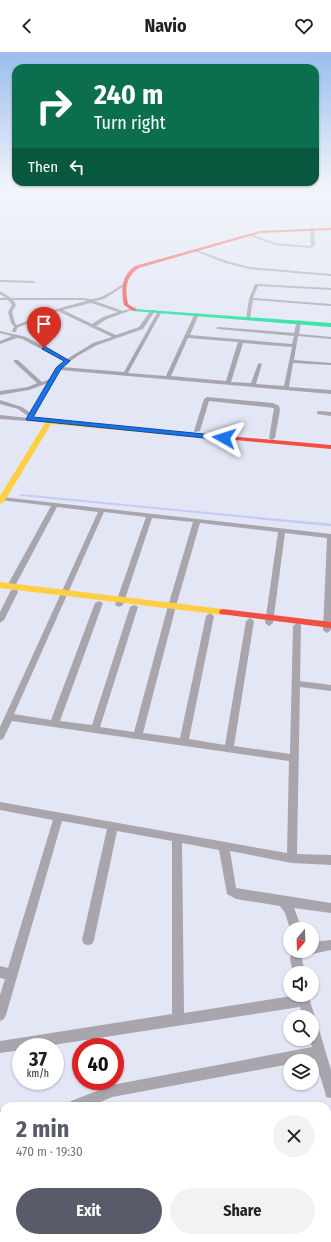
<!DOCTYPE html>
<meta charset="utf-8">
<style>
:root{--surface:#fff;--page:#f2f2f2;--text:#202124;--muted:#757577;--accent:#595b6b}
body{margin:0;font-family:"Fira Sans Condensed",sans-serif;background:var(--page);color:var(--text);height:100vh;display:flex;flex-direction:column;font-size:15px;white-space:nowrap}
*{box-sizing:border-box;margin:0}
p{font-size:13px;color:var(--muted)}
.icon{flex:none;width:22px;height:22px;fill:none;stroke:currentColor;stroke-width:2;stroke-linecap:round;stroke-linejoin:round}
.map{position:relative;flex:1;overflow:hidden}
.panel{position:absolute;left:0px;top:1050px;width:331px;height:140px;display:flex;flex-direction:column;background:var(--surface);border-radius:12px 12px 0 0;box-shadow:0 1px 3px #0004}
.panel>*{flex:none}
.top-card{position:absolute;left:12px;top:12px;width:307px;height:122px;border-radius:12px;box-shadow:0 1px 3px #0004;background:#0b6e4f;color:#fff;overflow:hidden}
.needle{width:26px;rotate:199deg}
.buttons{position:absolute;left:283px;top:870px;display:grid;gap:8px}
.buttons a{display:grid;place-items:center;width:36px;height:36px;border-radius:50%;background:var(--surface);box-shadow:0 1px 3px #0004;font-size:20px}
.speed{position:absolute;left:12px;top:986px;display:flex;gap:8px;font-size:20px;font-weight:700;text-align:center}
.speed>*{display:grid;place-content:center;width:52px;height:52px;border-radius:50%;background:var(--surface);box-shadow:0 1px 3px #0004;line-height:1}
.speed small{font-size:10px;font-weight:400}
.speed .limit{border:6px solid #d22;background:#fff;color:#111}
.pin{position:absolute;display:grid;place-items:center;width:34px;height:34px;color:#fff;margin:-41px -17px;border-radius:50% 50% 50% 0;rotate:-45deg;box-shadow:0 0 4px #0007}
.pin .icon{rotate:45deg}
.me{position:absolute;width:44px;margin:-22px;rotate:276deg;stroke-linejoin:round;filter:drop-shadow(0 0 3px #0008)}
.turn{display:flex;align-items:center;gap:14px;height:84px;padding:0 16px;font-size:18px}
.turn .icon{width:52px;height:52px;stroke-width:2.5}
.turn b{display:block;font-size:28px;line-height:34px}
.then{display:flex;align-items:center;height:38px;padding:0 16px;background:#0003;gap:8px;font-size:15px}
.round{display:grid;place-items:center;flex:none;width:42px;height:42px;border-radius:21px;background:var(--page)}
.headline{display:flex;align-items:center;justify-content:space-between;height:68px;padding:0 16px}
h1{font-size:24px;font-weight:700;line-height:30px;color:var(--accent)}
.primary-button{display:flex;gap:8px;margin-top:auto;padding:8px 16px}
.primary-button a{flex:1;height:46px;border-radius:24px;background:var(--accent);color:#fff;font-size:16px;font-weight:700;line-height:46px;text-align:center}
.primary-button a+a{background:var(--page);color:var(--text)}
header{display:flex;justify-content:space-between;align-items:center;height:52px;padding:0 16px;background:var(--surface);font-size:18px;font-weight:700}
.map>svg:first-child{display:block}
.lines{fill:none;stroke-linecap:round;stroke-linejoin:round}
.stream-far1{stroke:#c5cbf8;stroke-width:2}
.stream{stroke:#c5cbf8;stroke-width:2.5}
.street{fill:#a9a5ac;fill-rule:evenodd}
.fast{fill:#16e098;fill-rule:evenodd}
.slow{fill:#ffcf43;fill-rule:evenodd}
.jam{fill:#f24e42;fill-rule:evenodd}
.route{fill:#1a73e8;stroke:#114b97}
</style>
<header><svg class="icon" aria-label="back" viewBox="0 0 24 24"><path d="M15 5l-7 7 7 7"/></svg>Navio<svg class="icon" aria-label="heart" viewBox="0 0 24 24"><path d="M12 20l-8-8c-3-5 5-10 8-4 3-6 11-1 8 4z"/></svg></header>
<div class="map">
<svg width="331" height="1190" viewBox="0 0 331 1190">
<rect width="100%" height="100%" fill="#e3e6f5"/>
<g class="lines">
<path class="stream-far1" d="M21 443 268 467"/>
<path class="stream" d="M258 466 331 473"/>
<g class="street">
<path d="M312 176 314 177 315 194 310 196 275 193 250 184 253 183 275 191 310 194 311 193 310 177Z"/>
<path d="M194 197 227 209 249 215 331 222V224L249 217 225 211 194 199Z"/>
<path d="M0 228 34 229 36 230 34 231 0 230Z"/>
<path d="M123 232 126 233 104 247 95 249 123 259 135 255 137 256 107 267 96 274 116 283 139 275 151 258H155V259L143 277 97 293 79 303 62 315 124 320 157 261 159 260 161 261 128 321 166 324 195 261 199 262 190 283 292 292 294 284 218 277 216 276 218 275 294 281 297 269 299 268 301 269 299 282 331 285V287L298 284 294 308 331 311V313L293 311 289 335 331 338V342L60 318 33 367 51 368 54 370 53 371 0 367V363L28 366 29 365 18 357 0 352V348L22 355 31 361 48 331 29 338 0 343V339L28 335 37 331 14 310V308H18L42 330 50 327 58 313 64 309 22 287 17 286 0 292V289L12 284 0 281V279L26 285 67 307 93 291 112 285 58 259 17 276 16 280H12L14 274 11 271 8 260 12 253 8 248H0V246H6L0 242V239L11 246H84C99 250 110 240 123 232ZM13 248H84L86 249 53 258 17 273 15 271 12 260 16 253ZM91 251 118 260 103 265 92 272 63 258ZM188 286 238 290 226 329 171 324ZM243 291 292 295 284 334 256 332 262 312 260 311 258 312 251 331 231 330Z"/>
<path d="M255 232 331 236V238L258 234 253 246 331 252V254L253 248 250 266 246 267 249 247Z"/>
<path d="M207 345 273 351 279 354 280 358 275 386 272 388 269 386 274 356 209 349 200 379 195 380 194 379 204 347Z"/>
<path d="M319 359 331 360V364L317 362V360Z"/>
<path d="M2 445 331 482V578L327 581 323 578 327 486 285 481 273 571 269 574 265 571 278 480 200 471 176 554 143 681 180 686 206 564 210 561 214 564 189 687 225 693 246 569 250 566 254 569 234 694 290 702 293 574 297 571 300 572 301 574 300 629 331 633V639L300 635 297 802 331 803V813L292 811 230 799 236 836 331 851V861L294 856 302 877H290L285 861 280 854 236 847 227 842 219 798 182 791 184 961 298 943H308L315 965 314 969 316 970 318 974 331 1018V1046L326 1045 325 1040 315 1007 304 1009H290V1012L112 1045 92 1054H70L71 1049 112 1033 312 995 310 987H312V965H303L300 955 40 995H21V998L0 1001V989L172 962V789L117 779 94 888 92 892 88 893 84 892 82 888 107 777 62 769 6 963 4 967 0 969V943L5 927 0 926V914L8 916 53 768 0 758V750L287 801 289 709 12 669 3 687 0 688V675L98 460 57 455 15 534 11 536 7 534 51 454 0 448V446ZM104 460 146 465 115 553 119 555 123 553 152 466 193 470 168 554 134 680 100 675 138 555 134 553 130 555 92 673 60 669 103 551 99 549 95 551 51 668 14 662Z"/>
<path d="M11 538H17L18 540 4 568 0 571V560Z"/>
<path d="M331 888V898L312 902 308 900 312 899V890Z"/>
<path d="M292 899H304L302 907 305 921H293L290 907Z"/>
<rect x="0" y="1058" width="4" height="14"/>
<path d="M327 1180 330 1181 331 1190H319L318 1186H327Z"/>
</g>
<g class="fast">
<path d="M135 257 331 271V275L133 259V257Z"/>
<path d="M331 1077V1091L327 1092V1078Z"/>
</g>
<g class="slow">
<path d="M51 368 227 384 230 386 227 388 51 372 4 450 0 452V444L45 371Z"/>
<path d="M0 530 223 557 227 560 223 563 0 536Z"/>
<rect x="0" y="1127" width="4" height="16"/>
<path d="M99 1186H115L116 1190H100Z"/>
</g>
<g class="jam">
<path d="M331 176V178L260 181 139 216C125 225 125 237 128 252L137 258 133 259 124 253C121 237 121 224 135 214L260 179Z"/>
<path d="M227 384 331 393V397L225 387 224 386Z"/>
<path d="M223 557 331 570V576L220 562 219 560 220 558Z"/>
<path d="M331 1064V1078L327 1079V1065Z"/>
<rect x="0" y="1145" width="4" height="16"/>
<rect x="84" y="1186" width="16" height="4"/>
</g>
</g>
<linearGradient id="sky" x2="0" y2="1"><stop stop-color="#9abdee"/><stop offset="0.45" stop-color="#f2f4fa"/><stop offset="1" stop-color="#f2f4fa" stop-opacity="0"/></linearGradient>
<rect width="331" height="302" fill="url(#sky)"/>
<path class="route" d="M44 294 70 309 61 317 33 365 224 384 227 386 224 388 27 368 26 367 56 316 64 309 42 297Z"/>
</svg>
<div class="buttons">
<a><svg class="needle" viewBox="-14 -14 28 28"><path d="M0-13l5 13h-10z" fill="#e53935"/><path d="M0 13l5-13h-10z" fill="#757577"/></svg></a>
<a><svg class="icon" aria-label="sound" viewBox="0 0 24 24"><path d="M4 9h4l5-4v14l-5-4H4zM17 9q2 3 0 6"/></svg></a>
<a><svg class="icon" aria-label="search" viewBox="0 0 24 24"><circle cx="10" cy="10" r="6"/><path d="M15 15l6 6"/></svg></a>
<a><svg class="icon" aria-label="layers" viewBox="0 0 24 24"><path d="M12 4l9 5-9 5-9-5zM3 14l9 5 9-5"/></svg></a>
</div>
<div class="speed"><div>37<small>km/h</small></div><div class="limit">40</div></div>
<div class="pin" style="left:44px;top:296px;background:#d93025"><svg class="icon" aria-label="arrive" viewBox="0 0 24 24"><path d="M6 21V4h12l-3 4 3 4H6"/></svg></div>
<svg class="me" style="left:224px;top:386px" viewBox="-20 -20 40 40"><path d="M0-17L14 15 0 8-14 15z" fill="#1a73e8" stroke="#fff" stroke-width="4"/></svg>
<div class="top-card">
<div class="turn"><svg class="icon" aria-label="right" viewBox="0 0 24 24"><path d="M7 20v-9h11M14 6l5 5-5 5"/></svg><div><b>240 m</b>Turn right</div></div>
<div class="then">Then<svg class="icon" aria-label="left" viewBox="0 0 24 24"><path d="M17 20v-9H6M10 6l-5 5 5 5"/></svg></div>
</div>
<section class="panel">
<div class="headline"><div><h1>2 min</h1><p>470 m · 19:30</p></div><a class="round"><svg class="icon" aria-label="close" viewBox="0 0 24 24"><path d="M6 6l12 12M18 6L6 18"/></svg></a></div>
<div class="primary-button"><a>Exit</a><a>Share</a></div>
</section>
</div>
